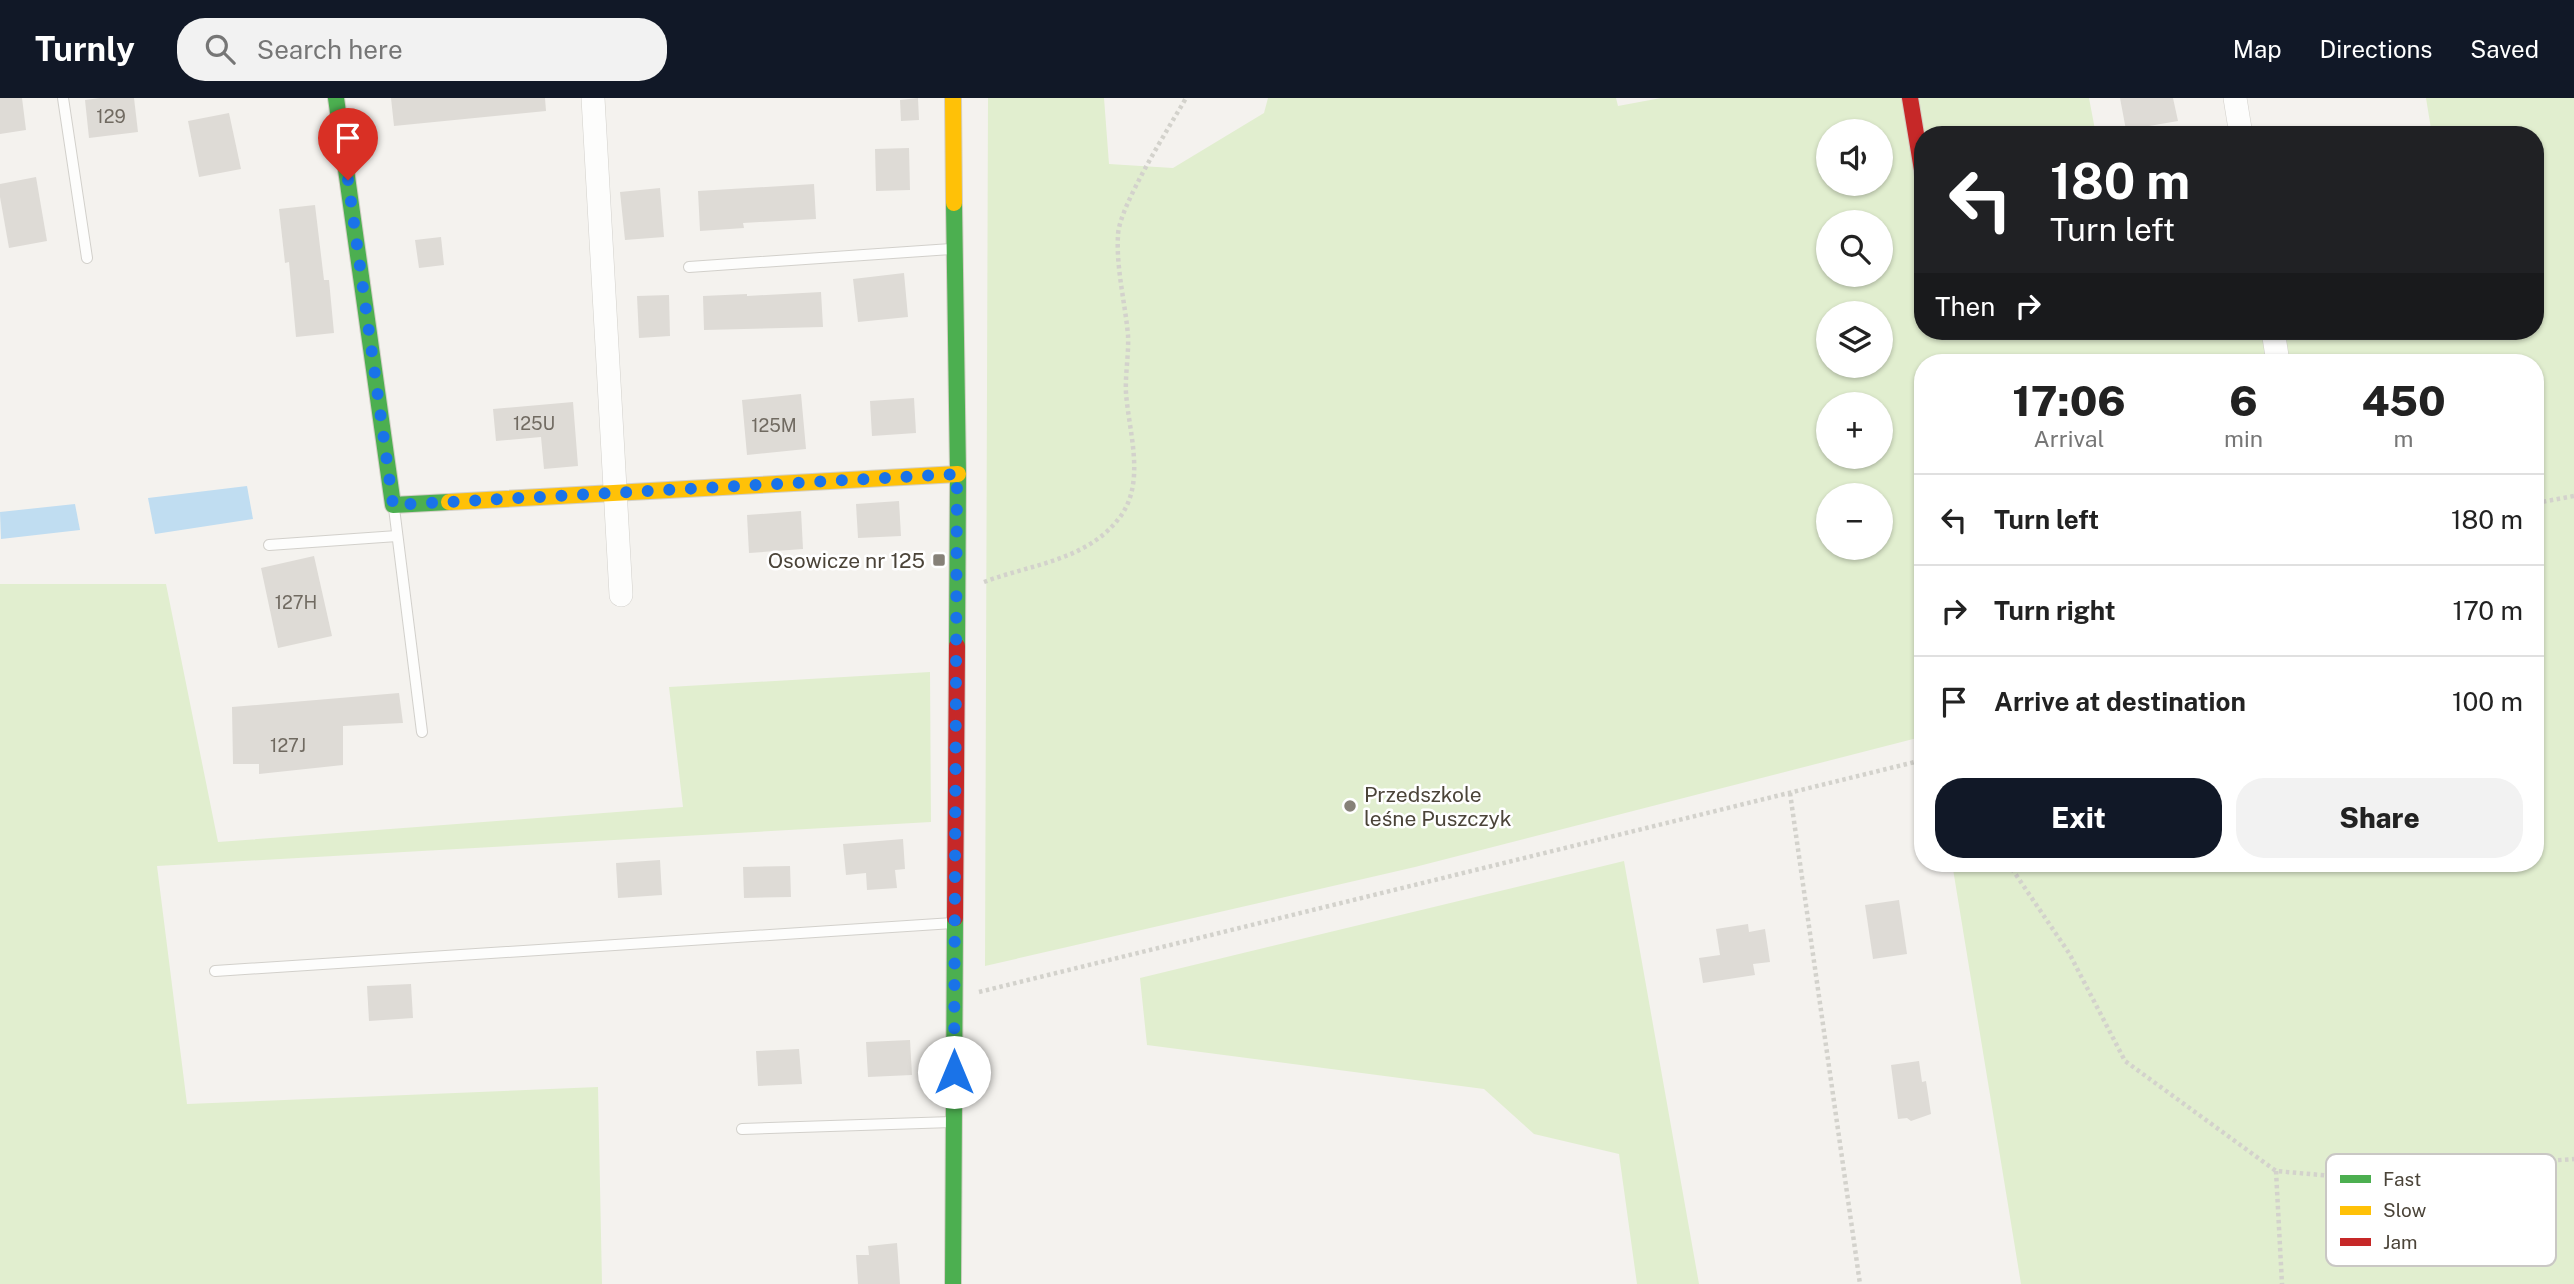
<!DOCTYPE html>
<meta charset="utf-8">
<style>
:root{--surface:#fff;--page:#f2f2f2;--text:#222;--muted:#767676;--line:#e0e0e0;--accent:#111827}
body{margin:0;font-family:"Public Sans",sans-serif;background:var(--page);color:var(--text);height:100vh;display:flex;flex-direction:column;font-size:26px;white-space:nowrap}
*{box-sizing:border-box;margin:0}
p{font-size:23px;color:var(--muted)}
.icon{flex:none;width:38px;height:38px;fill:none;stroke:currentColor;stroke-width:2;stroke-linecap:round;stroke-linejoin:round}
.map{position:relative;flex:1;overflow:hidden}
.details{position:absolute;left:1914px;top:256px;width:630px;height:518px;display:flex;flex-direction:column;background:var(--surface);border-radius:28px;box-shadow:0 2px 5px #0004}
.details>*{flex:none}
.guide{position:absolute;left:1914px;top:28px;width:630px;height:214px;border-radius:28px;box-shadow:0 2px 5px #0004;background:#202124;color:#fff;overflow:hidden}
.tools{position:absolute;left:1816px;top:21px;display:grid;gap:14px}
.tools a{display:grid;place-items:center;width:77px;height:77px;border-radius:50%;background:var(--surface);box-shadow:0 2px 5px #0004;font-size:35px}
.pin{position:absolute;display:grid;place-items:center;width:60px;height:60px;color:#fff;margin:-72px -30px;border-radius:50% 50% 50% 0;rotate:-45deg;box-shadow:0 0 7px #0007}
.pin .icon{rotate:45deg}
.me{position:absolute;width:77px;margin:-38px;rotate:0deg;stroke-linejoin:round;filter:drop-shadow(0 0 5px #0008)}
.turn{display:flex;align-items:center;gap:24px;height:147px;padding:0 21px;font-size:32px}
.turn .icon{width:91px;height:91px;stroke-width:2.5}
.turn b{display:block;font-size:49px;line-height:60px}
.then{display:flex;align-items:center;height:66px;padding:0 21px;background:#0003;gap:14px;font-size:26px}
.eta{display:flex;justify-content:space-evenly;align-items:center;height:119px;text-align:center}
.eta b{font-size:42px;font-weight:800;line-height:49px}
.cta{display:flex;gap:14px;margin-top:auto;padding:14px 21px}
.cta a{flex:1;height:80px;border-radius:28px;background:var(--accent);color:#fff;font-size:28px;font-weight:800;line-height:80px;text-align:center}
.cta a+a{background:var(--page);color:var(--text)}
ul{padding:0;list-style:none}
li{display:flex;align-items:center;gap:21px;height:91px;padding:0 21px;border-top:2px solid var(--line)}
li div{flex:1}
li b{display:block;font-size:26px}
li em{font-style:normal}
header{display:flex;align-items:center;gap:42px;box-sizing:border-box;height:98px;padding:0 35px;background:var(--accent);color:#fff}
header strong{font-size:33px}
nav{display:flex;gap:38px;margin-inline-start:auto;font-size:24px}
.search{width:490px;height:63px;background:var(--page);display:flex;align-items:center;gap:18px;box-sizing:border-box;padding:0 24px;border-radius:28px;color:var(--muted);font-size:26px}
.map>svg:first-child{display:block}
.green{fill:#e1eecf;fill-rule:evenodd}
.water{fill:#c0ddf1}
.building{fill:#dedbd6}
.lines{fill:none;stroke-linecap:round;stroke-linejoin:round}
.lane-casing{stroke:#d2d0cb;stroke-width:12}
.street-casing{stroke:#d2d0cb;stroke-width:24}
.fast-casing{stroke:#d3cfc5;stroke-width:18}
.slow-casing{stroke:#d3cfc5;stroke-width:18}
.jam-casing{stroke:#d3cfc5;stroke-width:18}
.path{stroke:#d3d2cc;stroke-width:4.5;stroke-dasharray:3.5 3.5;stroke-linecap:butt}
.lane{stroke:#fdfdfc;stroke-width:10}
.street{stroke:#fdfdfc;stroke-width:23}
.fast{stroke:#4caf50;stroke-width:16}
.slow{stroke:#ffc107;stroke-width:16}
.jam{stroke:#c62828;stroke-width:16}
.route{stroke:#1a73e8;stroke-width:12;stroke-dasharray:0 21.6}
.poi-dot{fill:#868178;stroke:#fff;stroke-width:2.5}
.labels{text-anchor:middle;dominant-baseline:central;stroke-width:5;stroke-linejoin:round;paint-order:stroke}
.number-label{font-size:18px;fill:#706a61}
.poi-label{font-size:21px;fill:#4b4439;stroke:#fff;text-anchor:end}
.key{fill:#fff;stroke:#c9c7c4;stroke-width:2}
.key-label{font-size:19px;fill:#4b4439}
</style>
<header>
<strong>Turnly</strong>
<div class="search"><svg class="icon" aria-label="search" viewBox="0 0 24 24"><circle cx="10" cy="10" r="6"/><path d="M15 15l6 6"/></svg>Search here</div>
<nav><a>Map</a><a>Directions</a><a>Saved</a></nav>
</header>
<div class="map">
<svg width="2574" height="1186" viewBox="0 0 2574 1186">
<rect width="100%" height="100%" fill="#f4f2ee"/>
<g class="green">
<path d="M988 0H1104L1109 66 1173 70 1264 15 1268 0H1616L1618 8 1661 0H2089L2096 37H1923V233H2536V37H2432L2426 0H2574V1186H2021L1952 765H2536V264H1923V642L1921 639 1415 769 985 868ZM1829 33H1881V86H1829ZM1829 124H1881V177H1829ZM1829 215H1881V268H1829ZM1829 306H1881V359H1829ZM1829 397H1881V450H1829Z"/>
<path d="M0 486H166L218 744 683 709 669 589 930 574 931 724 157 768 187 1006 598 989 602 1186H0Z"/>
<path d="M1624 763 1699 1186H1637L1619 1056 1534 1036 1484 991 1147 947 1140 880Z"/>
</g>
<g class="water">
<path d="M247 388 253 421 155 436 148 400Z"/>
<path d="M75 406 80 432 1 441 0 414Z"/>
</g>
<g class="building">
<path d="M0 0H22L26 32 0 36Z"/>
<path d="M100 0H134L138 34 89 40 85 2Z"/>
<path d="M391 0H545L546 13 394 28Z"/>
<path d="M918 0 919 22 901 23 900 2Z"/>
<path d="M2120 0H2173L2178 23 2126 32Z"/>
<path d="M229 15 241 71 199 79 188 23Z"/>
<path d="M909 50 910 92 876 93 875 51Z"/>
<path d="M36 79 47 143 9 150 0 99V86Z"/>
<path d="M814 86 816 121 743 125 744 130 700 133 698 93Z"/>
<path d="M660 90 664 139 625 142 620 94Z"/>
<path d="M315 107 324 182H329L334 235 296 239 289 164 285 165 279 111Z"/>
<path d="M441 139 444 167 419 170 415 142Z"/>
<path d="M904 175 908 219 858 224 853 181Z"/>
<path d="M821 194 823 229 704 232 703 198 747 196V198Z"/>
<path d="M669 197 670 238 639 240 637 198Z"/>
<path d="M801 296 806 351 747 357 742 302Z"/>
<path d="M914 300 916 335 872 338 870 303Z"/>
<path d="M573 304 578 368 544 371 541 339 496 343 493 311Z"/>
<path d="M899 403 901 438 858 440 856 406Z"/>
<path d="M801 413 803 451 749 455 747 417Z"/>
<path d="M314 458 332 538 278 550 261 470Z"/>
<path d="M399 595 403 625 343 628V667L259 676V666H233L232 609Z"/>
<path d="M903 741 905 771 895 772 897 790 867 792 866 775 846 777 843 746Z"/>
<path d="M660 762 662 797 618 800 616 765Z"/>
<path d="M790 768 791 799 744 800 743 769Z"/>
<path d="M1899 802 1907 856 1873 861 1865 807Z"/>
<path d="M1748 826 1749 834 1765 831 1770 864 1753 866 1755 877 1703 885 1699 860 1720 857 1716 831Z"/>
<path d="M411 886 413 920 369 923 367 888Z"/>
<path d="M910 942 912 977 868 979 866 944Z"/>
<path d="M799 951 802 986 758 988 756 953Z"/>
<path d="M1919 963 1922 984 1926 983 1931 1016 1911 1023 1907 1020 1898 1021 1891 967Z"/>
<path d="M897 1145 900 1186H858L856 1157H869L868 1148Z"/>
</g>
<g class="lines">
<g class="lane-casing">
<g id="lane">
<path d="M63 0 87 160"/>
<path d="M689 169 951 151"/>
<path d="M394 410 422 634"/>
<path d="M269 447 397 438"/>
<path d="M215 873 953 825"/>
<path d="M742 1031 952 1024"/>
</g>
</g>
<g class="street-casing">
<g id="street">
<path d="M593 0 621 497"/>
<path d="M2235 0 2241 37"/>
<path d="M2273 233 2278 264"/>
</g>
</g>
<g class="fast-casing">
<g id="fast">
<path d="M336 0 393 407 449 404"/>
<path d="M954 105 958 376 957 548"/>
<path d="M953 1186 955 820"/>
</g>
</g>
<g class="slow-casing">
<g id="slow">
<path d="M953 0 954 105"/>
<path d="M449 404 958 376"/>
</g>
</g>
<g class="jam-casing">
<g id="jam">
<path d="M1910 0 1923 78"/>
<path d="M955 820 957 548"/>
</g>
</g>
<g class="path">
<path d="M2536 405 2574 398"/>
<path d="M984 484C1031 466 1087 463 1120 419 1146 384 1129 335 1126 295 1125 276 1129 256 1128 237 1125 204 1116 170 1118 137 1119 108 1170 28 1186 0"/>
<path d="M1790 695 1860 1186"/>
<path d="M1917 733 1923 735"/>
<path d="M2008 765 2069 855 2125 963 2276 1073 2332 1078 2574 1061"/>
<path d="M979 894 1923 662"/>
<path d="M2276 1073 2282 1186"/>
</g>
<use href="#lane" class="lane"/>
<use href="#street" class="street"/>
<use href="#fast" class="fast"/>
<use href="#slow" class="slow"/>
<use href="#jam" class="jam"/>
</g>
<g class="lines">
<path class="route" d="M348 82 393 407 957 376 954 974"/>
</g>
<g class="poi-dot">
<rect x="932" y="455" width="14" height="14" rx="3.5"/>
<circle cx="1350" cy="708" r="7"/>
</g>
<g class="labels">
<g class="number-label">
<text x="111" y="18">129</text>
<text x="534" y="325">125U</text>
<text x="774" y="327">125M</text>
<text x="296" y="504">127H</text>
<text x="288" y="647">127J</text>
</g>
<g class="poi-label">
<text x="925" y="462">Osowicze nr 125</text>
<text x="1364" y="696" text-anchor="start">Przedszkole<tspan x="1364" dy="24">leśne Puszczyk</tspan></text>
</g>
</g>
<rect x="2326" y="1056" width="230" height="112" rx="10" class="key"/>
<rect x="2340" y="1077" width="31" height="8" fill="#4caf50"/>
<rect x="2340" y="1108" width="31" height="9" fill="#ffc107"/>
<rect x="2340" y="1140" width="31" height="8" fill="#c62828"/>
<g class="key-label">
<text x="2383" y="1088">Fast</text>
<text x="2383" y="1119">Slow</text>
<text x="2383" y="1151">Jam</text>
</g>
</svg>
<div class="tools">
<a><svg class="icon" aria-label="sound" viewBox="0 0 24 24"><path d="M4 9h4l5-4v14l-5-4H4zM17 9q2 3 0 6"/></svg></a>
<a><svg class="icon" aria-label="search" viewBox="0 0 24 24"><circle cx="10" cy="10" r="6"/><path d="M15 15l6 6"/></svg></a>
<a><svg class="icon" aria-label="layers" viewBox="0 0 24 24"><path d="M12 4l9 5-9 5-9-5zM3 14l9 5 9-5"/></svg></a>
<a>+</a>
<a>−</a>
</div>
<div class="pin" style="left:348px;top:82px;background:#d93025"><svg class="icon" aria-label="arrive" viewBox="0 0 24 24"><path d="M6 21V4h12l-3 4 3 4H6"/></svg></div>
<svg class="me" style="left:954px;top:974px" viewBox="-20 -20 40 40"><circle r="19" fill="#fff"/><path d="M0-13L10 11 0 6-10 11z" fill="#1a73e8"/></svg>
<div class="guide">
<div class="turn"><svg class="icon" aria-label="left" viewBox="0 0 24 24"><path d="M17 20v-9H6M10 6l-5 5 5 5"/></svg><div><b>180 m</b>Turn left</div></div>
<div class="then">Then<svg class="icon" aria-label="right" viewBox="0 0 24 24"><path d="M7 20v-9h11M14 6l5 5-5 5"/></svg></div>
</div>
<section class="details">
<div class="eta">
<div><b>17:06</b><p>Arrival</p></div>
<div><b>6</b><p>min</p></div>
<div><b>450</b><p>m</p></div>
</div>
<ul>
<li><svg class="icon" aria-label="left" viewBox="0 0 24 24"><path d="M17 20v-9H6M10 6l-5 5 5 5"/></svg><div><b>Turn left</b></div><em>180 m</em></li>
<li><svg class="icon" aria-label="right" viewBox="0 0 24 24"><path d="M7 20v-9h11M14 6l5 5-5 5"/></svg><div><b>Turn right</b></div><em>170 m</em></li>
<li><svg class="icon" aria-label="arrive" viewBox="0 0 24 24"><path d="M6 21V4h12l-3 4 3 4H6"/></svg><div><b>Arrive at destination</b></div><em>100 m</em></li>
</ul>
<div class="cta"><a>Exit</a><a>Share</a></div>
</section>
</div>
